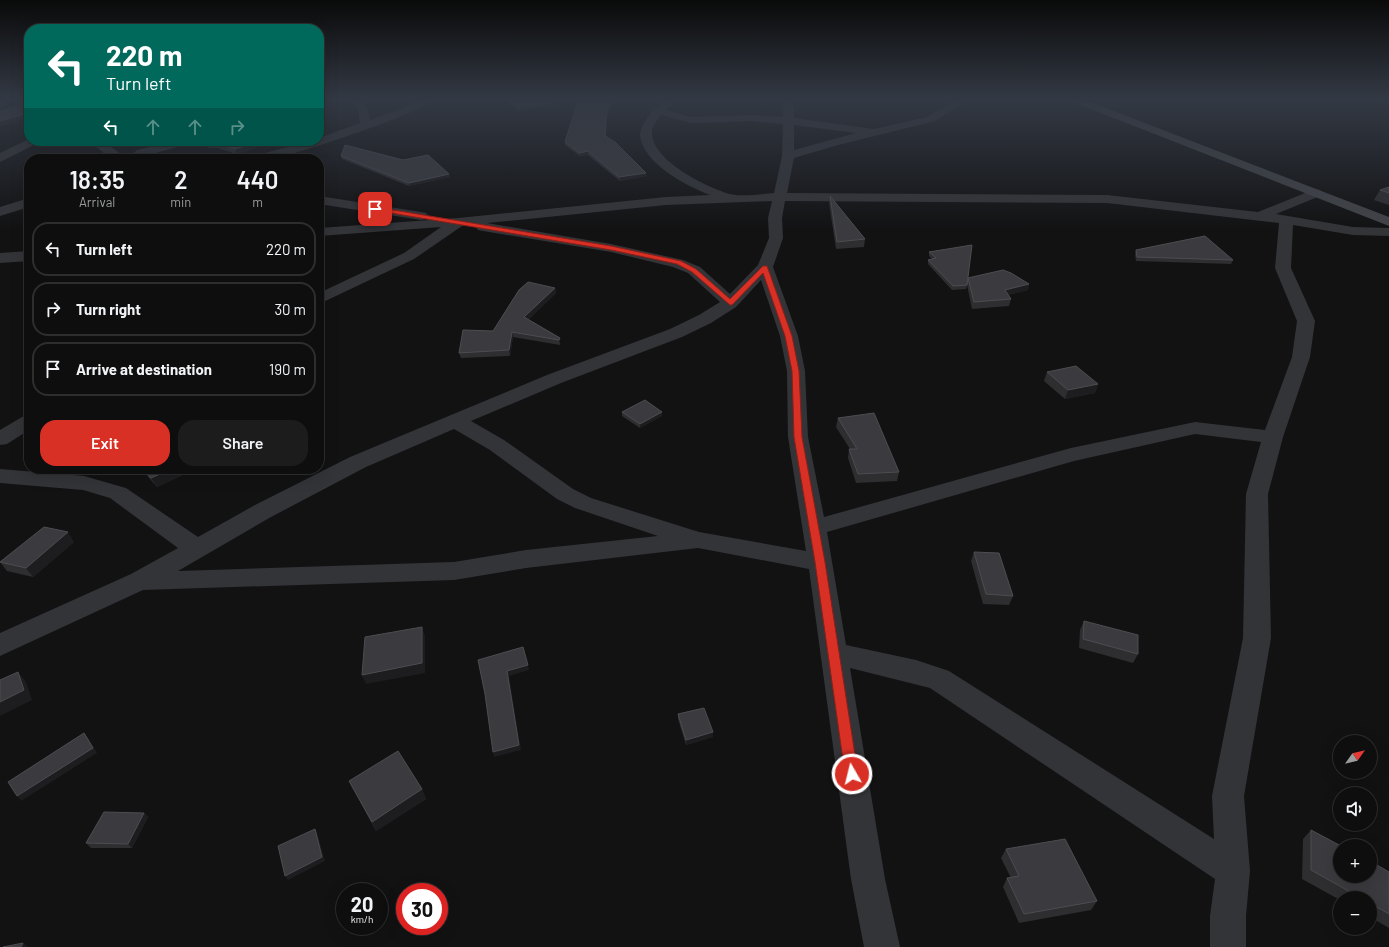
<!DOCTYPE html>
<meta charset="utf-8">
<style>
:root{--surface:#0e0e0e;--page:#1c1c1c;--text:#f1f3f6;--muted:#9b9c9e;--line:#2e2e2e;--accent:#d93025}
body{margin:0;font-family:Barlow,sans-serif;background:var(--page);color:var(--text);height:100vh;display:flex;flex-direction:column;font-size:15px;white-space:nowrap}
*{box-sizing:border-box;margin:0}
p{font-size:13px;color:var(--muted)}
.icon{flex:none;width:22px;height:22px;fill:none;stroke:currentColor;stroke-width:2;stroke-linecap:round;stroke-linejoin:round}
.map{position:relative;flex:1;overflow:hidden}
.sheet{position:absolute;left:24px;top:154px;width:300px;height:320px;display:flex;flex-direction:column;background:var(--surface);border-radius:16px;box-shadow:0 4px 16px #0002,0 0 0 1px var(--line)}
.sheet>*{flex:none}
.hud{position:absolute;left:24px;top:24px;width:300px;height:122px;border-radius:16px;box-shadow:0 4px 16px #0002,0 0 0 1px var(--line);background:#00695c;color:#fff;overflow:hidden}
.needle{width:26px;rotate:56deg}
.buttons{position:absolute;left:1333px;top:735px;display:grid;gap:8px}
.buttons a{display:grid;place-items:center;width:44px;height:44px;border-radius:50%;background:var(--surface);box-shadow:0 4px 16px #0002,0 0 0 1px var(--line);font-size:20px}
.speed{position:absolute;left:336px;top:883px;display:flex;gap:8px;font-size:20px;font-weight:700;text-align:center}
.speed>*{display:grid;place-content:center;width:52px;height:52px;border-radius:50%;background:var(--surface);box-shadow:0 4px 16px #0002,0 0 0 1px var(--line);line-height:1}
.speed small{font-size:10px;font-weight:400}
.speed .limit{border:6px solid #d22;background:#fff;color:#111}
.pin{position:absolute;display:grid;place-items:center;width:34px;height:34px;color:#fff;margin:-17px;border-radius:8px;box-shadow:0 2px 6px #0006}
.me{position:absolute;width:44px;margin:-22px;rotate:352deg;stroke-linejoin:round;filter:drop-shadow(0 0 3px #0008)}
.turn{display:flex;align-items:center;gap:14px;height:84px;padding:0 16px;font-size:18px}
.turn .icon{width:52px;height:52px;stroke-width:2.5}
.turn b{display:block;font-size:28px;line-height:34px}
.lanes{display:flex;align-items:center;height:38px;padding:0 16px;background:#0003;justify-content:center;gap:20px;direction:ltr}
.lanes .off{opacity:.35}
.eta{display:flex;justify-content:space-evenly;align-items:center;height:68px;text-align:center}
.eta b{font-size:24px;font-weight:600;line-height:28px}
.button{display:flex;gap:8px;margin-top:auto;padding:8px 16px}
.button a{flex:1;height:46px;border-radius:16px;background:var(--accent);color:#fff;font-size:16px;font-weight:600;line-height:46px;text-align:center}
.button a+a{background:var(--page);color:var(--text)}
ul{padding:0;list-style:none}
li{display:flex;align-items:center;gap:12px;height:54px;margin:0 8px 6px;padding:0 8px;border:2px solid var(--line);border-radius:16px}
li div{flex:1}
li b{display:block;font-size:15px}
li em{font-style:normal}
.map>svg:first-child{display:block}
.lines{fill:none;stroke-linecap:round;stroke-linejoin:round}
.street{fill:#333438;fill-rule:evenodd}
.secondary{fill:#414347;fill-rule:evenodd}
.wall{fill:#2e2e31}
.shaded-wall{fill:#1d1d1f}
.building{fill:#3b3b3f;stroke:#4b4d51}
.route{fill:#d93025;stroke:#8d1f18}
</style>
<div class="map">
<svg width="1389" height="947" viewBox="0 0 1389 947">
<rect width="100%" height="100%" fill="#121213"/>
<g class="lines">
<g class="street">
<path d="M350 98H360L368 110 370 120 398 110 423 98H435C422 114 298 153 273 159 267 160 259 159 252 159L254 156 310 141H319V138L360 123 358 110Z"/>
<path d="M667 98H678L666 110 691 117 752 115 783 117 784 98H794V118L874 129 927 117 959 98H972L935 121 838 145 794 158 787 193 1107 195 1258 212 1315 189 1320 190 1322 193 1320 196 1276 214 1353 227 1389 228V236L1353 235 1293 225 1291 268 1315 321 1310 357 1283 437 1268 494 1271 638 1244 796 1250 871 1246 916V947H1210V916L1215 879 930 688 850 668 885 879 900 947H864L851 879 809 569 698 548 526 568 454 580 143 590 0 656V633L131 574 178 548 110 498 83 490 0 483V469L84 476 126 488 198 537 255 505 350 457 547 375 670 329 699 315 720 302 688 273 673 267 611 252 483 231 478 230 476 227 478 224 462 226 414 259 319 304V293L404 253 441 227 319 236V228L458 218 666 197 710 195C687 186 643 164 640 135 640 126 650 115 653 109L656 108ZM661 115 691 123 752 121 783 124 782 156 774 193C762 194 741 197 730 194 708 188 653 161 652 134 651 127 657 120 661 115ZM794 125 856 133 794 150ZM772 201 768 218 769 238 758 265 730 294 700 267 683 260 611 244 487 223 666 205ZM785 201 1107 203 1279 223 1275 268 1297 321 1292 357 1265 430 1195 422 1071 448 824 517 808 437 805 371 798 336 773 267 783 238 782 218ZM761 280 780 336 787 371 788 437 806 551 699 532 591 498 573 489 504 440 471 421 561 383 682 337 711 323 736 307ZM454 429 490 450 557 499 575 508 658 536 526 550 454 562 178 571 271 517 366 467ZM1195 434 1261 442 1246 494 1243 638 1212 796 1214 839 949 671 916 660 846 645 827 532 1074 461Z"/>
<path d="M29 102V108L0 116V110Z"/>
<path d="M29 139V141H40L38 143 0 162V153Z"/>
<path d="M82 141C100 141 113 144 124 159H111L98 148 84 143Z"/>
<path d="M173 141H193L191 143 145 156 141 159H127L137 150Z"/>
<path d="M319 196 421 212 426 213 428 216 426 219 421 220 319 204Z"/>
<path d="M29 198V207L0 216V207Z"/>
<path d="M29 251V261L0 263V253Z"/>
<path d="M29 415V430L7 444 0 445V430L22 417Z"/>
</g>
<path class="secondary" d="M1067 98H1080L1389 217V226L1068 100Z"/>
</g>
<g class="wall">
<path d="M503 98H587V99L519 111Z"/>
<path d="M611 104 607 118 606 136 647 176 620 181 588 155 580 156 565 145V142Z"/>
<path d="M205 141H276L237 154 217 148H208Z"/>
<path d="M341 156 449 174 450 177 409 186 342 159Z"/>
<path d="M1389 187V205L1374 200 1380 190Z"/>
<path d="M830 196 865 239 864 247 836 249 829 203Z"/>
<path d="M1136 250 1233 260 1231 264 1136 261 1135 254Z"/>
<path d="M929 252 967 282 968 278 1029 284 1028 290 1008 295 1011 299 1009 306 972 309 967 285 966 289 952 290 928 264V260L932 259 929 256Z"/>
<path d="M555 288 556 293 528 320 560 338V345L513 337 510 356 461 358 459 353 493 331Z"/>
<path d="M1047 372 1098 384 1095 393 1065 399 1044 381Z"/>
<path d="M622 412H662V416L640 428 622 416Z"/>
<path d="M838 418 899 472 897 481 856 483 848 458 849 449H850L836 427Z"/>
<path d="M141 469H196L157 487 143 471Z"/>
<path d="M74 542 33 577 7 571 0 562Z"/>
<path d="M974 552 1013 596 1009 605 983 604 971 561Z"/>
<path d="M1084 621 1138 654 1133 663 1079 648 1080 630Z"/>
<path d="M678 714 713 737 686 745 678 719Z"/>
<path d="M349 781 422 789 426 799 376 831Z"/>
<path d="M144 813 148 817 132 848H91L86 843Z"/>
<path d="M1311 830 1389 872V928L1370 917V898H1340V900L1302 879 1303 839Z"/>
<path d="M1006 849 1097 901 1091 910 1019 923 1003 887 1007 878H1011L1001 858Z"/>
</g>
<g class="shaded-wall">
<path d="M576 98H587V99L519 111 518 108Z"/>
<path d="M611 101V104L607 118 606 139V115Z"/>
<path d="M5 102 7 106 0 109V104Z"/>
<path d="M29 113V117L0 126V121Z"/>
<path d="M262 141H276L237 154 235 149Z"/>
<path d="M588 151V155L580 156V153Z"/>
<path d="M646 173 647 176 620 181 619 177Z"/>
<path d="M449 174 450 177 409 186V183Z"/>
<path d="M1029 284 1028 290 1003 296 1005 290Z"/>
<path d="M555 288 556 293 525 323 524 317Z"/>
<path d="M512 332 513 337 510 356 509 350Z"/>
<path d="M560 338V345L559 340Z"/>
<path d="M1098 384 1095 393 1065 399 1068 390Z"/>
<path d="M662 412V416L640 428V424Z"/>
<path d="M171 469H196L157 487 151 478Z"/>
<path d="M68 532 74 542 33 577 26 568Z"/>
<path d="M422 627 425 636V673L366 684 362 675Z"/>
<path d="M528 665 529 670 509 676 521 750 494 757 493 752 507 671Z"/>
<path d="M18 672 26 682 32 700 0 716V702Z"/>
<path d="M713 732V737L686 745V740Z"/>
<path d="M84 733 88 738 97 753 21 801 17 796Z"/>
<path d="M422 789 426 799 376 831 372 822Z"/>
<path d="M144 813 148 817 132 848 128 844Z"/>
<path d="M315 829 317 833 325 861 288 880 285 876Z"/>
<path d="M23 943 28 947H21Z"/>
</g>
<g class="building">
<path d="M506 98H576L518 108Z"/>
<path d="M0 101 5 102 0 104Z"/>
<path d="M578 101H611L606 115 605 136 615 142 646 173 619 177 588 151 580 153 565 142Z"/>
<path d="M24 106 29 107V113L0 121V112Z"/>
<path d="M205 141H262L235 149 215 143 206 144Z"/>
<path d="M345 145 403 160 428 155 449 174 409 183 341 156Z"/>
<path d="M1389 187V193L1380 190Z"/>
<path d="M830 196 865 239 837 242Z"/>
<path d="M1205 236 1233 260 1137 257 1136 250Z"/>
<path d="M972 245 967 285 953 286 928 260 936 258 929 252Z"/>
<path d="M1003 270 1011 273 1029 284 1005 290 1011 299 974 302 968 278Z"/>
<path d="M528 282 555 288 524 317 560 338 559 340 512 332 509 350 459 353 463 330 493 331 519 290Z"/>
<path d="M1076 366 1098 384 1068 390 1047 372Z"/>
<path d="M645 400 662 412 640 424 622 412Z"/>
<path d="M874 413 899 472 858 474 849 449H857L838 418Z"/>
<path d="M144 469H171L151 478Z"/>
<path d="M44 527 68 532 26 568 0 562Z"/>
<path d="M974 552 999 553 1013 596 986 594Z"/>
<path d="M1084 621 1138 635V654L1083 639Z"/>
<path d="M422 627V663L362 675 365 637Z"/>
<path d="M523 647 528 665 507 671 519 745 493 752 485 694 478 660Z"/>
<path d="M18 672 24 690 0 702V680Z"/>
<path d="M704 708 713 732 686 740 678 714Z"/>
<path d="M84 733 93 748 17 796 8 782Z"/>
<path d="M398 751 422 789 372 822 349 781Z"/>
<path d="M104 812 144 813 128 844 86 843Z"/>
<path d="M315 829 322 857 285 876 278 846Z"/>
<path d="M1311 830 1341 846H1340V876H1370V861L1389 872V914L1370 903V898H1361L1311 870Z"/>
<path d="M1065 839 1097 901 1024 914 1007 878 1019 876 1006 849Z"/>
<path d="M23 943 21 947H3Z"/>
</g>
<linearGradient id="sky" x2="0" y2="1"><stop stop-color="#0a0a0a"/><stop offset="0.43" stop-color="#333944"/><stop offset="1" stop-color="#333944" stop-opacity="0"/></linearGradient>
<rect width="1389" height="230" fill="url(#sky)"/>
<path class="route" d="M375 207 611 246 681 261 696 269 730 299 763 266H767L792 336 799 371 802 437 825 562 858 774 856 778 852 780 847 778 845 774 815 562 794 437 792 371 785 336 763 273 732 305H730L692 272 677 264 611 250 373 210 372 209Z"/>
</svg>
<div class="buttons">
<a><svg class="needle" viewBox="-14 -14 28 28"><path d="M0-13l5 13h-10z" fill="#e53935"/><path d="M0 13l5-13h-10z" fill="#9b9c9e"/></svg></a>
<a><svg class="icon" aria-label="sound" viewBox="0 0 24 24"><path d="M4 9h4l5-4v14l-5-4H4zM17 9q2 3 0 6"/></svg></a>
<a>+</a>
<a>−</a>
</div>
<div class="speed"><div>20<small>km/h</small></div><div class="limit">30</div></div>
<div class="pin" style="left:375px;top:209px;background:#d93025"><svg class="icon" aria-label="arrive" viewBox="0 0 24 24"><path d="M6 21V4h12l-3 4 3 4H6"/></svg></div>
<svg class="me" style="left:852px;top:774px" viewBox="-20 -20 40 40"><circle r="17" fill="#d93025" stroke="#fff" stroke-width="3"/><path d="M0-11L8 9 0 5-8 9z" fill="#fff"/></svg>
<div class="hud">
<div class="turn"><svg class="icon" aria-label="left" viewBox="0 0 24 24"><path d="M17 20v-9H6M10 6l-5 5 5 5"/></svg><div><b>220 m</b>Turn left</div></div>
<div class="lanes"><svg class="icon" aria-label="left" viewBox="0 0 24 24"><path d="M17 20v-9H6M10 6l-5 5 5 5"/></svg><svg class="icon off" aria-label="ahead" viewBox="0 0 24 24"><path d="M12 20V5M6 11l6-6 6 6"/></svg><svg class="icon off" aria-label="ahead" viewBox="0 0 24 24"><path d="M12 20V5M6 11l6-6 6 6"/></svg><svg class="icon off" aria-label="right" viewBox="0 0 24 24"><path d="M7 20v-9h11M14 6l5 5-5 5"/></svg></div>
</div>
<section class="sheet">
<div class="eta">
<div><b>18:35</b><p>Arrival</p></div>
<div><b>2</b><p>min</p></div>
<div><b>440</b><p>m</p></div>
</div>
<ul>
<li><svg class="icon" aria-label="left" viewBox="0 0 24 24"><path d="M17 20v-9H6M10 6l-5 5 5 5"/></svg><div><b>Turn left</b></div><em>220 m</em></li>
<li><svg class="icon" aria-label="right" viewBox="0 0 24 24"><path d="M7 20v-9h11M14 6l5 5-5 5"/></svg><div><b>Turn right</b></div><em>30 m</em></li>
<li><svg class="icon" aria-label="arrive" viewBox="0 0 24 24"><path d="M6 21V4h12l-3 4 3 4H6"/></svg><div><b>Arrive at destination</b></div><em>190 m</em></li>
</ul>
<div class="button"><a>Exit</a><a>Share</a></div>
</section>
</div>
